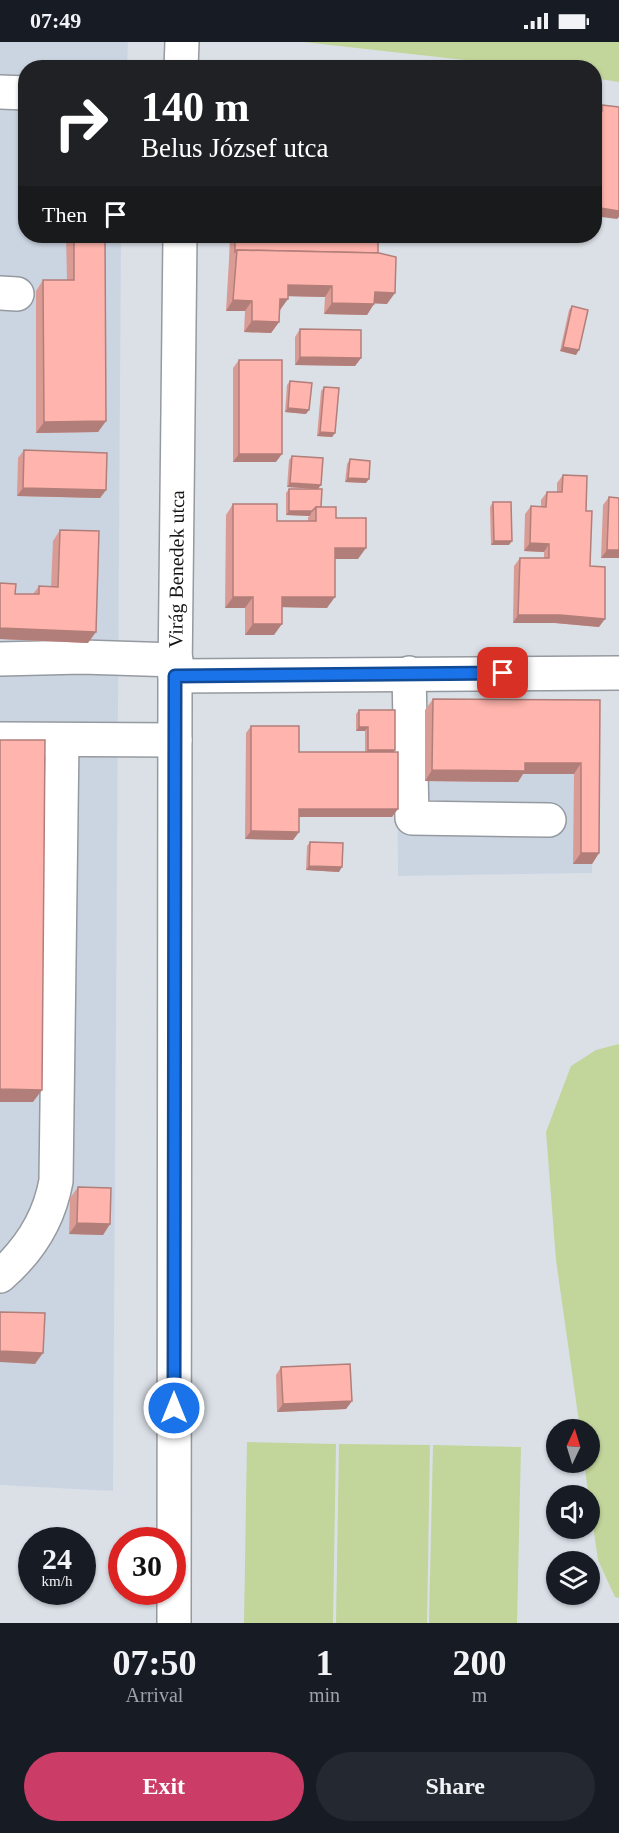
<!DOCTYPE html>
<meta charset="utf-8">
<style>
:root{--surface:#171b24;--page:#242831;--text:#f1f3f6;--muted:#9ea1a6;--accent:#cb3d66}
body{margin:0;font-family:"Times New Roman",serif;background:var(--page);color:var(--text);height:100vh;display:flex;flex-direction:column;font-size:22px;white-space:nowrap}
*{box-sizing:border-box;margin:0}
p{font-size:20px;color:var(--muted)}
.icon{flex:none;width:33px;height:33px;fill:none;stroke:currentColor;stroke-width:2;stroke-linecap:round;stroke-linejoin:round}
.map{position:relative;height:1581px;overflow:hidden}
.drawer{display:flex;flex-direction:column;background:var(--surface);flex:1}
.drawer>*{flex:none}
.banner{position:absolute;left:18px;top:18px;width:584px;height:183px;border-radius:24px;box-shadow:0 2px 4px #0004;background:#202124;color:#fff;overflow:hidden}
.needle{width:39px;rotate:4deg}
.buttons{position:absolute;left:546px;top:1377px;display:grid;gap:12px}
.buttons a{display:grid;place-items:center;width:54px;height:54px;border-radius:50%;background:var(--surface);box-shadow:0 2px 4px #0004;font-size:30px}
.speed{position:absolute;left:18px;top:1485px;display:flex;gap:12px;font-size:30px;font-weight:700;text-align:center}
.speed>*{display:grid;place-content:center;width:78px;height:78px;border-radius:50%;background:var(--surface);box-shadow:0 2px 4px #0004;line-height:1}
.speed small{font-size:15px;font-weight:400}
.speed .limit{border:9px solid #d22;background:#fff;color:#111}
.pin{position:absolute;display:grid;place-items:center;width:51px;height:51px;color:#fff;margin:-26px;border-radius:12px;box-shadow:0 3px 9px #0006}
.me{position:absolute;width:66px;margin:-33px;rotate:0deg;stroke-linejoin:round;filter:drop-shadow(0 0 4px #0008)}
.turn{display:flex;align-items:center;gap:21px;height:126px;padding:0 24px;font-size:27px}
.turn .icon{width:78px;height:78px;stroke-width:2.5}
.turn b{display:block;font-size:42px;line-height:51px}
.then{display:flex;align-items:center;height:57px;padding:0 24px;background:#0003;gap:12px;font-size:22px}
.eta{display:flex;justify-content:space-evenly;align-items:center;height:102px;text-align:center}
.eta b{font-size:36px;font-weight:800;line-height:42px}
.button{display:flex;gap:12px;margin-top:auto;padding:12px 24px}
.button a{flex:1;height:69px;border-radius:36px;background:var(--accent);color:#fff;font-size:24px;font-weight:800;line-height:69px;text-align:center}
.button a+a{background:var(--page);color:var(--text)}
.status{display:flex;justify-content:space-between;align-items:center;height:42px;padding:0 30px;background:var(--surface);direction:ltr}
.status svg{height:16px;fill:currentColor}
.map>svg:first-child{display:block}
.built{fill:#cbd5e2}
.green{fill:#c2d59b}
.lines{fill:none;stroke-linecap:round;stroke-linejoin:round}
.minor-casing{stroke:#959aa0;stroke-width:36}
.minor{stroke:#fff;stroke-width:33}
.wall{fill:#db9b95}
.shaded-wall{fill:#b27e79}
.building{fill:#ffb4ad;stroke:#b27e79;stroke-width:1.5}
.route-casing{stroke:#114b97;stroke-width:15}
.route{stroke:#1a73e8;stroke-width:10}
.labels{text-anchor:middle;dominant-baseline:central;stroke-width:6;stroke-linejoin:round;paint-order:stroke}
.street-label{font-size:20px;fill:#141618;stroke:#e8edf4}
</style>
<div class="status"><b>07:49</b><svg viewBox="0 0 49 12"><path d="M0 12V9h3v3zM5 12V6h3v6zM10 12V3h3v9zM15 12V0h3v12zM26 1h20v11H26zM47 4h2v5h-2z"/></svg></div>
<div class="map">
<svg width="619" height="1581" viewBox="0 0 619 1581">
<rect width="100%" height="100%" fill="#dbe0e7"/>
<g class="built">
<path d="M0 0H128L127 25 26 26V194H121L113 1449 0 1443Z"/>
<path d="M396 667 592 669V831L398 834Z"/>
</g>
<g class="green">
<path d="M303 0H619V40L594 36V26L529 25Z"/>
<path d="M619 1002V1556L615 1555 598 1518 584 1421 590 1420V1388L580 1387 556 1218 546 1090 571 1024 596 1008Z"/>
<path d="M247 1400 336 1402 333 1581H244Z"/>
<path d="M339 1402 430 1403 427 1581H336Z"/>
<path d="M433 1403 521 1405 517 1581H429Z"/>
</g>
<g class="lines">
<g class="minor-casing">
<g id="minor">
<path d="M181 26 182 0"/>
<path d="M0 50 26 51"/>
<path d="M0 251 17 252"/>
<path d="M0 617 82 615 176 618"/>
<path d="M409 631 412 776 549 778"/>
<path d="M175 634 619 631"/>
<path d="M0 697 175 698"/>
<path d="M0 1234C30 1208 49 1178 56 1139L62 698"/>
<path id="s1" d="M174 1581 175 634 180 194"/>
</g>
</g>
<use href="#minor" class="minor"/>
</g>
<g class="wall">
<path d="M66 194H105L106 379 98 390 36 391V249L43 238H67Z"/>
<path d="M230 194H378V211L387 262 374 261 367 273 324 272 325 255 288 254 280 268H279V280L271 291 244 290 245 269H226L229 218Z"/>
<path d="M572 264 576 313 560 309 569 268Z"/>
<path d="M300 287 361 316 355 324 295 323V295Z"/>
<path d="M239 318 276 420H233V326Z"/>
<path d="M290 339 306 372 285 370 287 343Z"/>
<path d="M324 345 335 391 332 395 317 394 321 349Z"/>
<path d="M24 408 106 448 100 456 17 454 18 416Z"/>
<path d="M292 414 318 447 321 465 336 476 358 517H335L327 566 282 565 274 593H245V566H225L226 473 233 462 277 479H308V475L310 474 286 473V451L289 447H315L287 445 289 418Z"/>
<path d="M350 417 366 441 345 440 347 422Z"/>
<path d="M563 433 586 469 590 524 599 585 555 581H513L514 524 520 516H544V510L524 509 525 472 531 464 541 465V458L547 450H557V441Z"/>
<path d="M609 455 619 456V516H601L603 463Z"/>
<path d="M493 460 509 503H491L490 465Z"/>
<path d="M60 488 88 601 0 597V541L15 552H33L39 544 51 545 53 499Z"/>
<path d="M433 657 600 658 599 811 592 822H573L574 732H523L518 740 425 739V668Z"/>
<path d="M359 668 395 708 394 710 392 775H299V790L293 798 245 797 246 691 251 684 299 710H365V689H356V672Z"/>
<path d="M310 800 339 830 306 828 307 804Z"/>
<path d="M78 1145 110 1182 103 1193 69 1192 70 1156Z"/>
<path d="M281 1325 352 1359 346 1367 277 1370 276 1333Z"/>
</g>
<g class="shaded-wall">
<path d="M594 165 619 169V175L617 177 594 174Z"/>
<path d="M288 243 332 244 325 255 281 254Z"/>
<path d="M375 250 395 251 387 262 367 261Z"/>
<path d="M280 257H288L280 268H272Z"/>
<path d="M233 258 252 259 245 269H226Z"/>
<path d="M332 261 374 262 367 273 324 272Z"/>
<path d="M252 279 279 280 271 291 244 290Z"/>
<path d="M563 305 579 308 576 313 560 309Z"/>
<path d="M300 315 361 316 355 324 295 323Z"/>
<path d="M288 366 309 368 306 372 285 370Z"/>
<path d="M106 379 98 390 36 391 44 380Z"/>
<path d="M320 390 335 391 332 395 317 394Z"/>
<path d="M239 412H282L276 420H233Z"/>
<path d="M348 436 369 437 366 441 345 440Z"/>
<path d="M290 441 321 443 318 447 287 445Z"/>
<path d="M23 446 106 448 100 456 17 454Z"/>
<path d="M289 469H312L310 474 286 473Z"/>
<path d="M494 499H512L509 503H491Z"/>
<path d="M530 501 549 502 544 510 524 509Z"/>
<path d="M335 506H366L358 517H327Z"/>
<path d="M607 508H619V516H601Z"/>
<path d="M233 555H253L245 566H225Z"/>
<path d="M282 555H335L327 566 275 565Z"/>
<path d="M518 573H560L605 577 599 585 555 581H513Z"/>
<path d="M253 582H282L274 593H245Z"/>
<path d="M0 586 96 590 88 601 0 597Z"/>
<path d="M359 685H368L365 689H356Z"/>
<path d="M368 708H395L392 712H365Z"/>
<path d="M525 721H581L574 732H523L518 740 425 739 432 728Z"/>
<path d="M299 767H398L392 775H293Z"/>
<path d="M251 789 299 790 293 798 245 797Z"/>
<path d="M581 811H599L592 822H573Z"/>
<path d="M309 824 342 825 339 830 306 828Z"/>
<path d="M0 1047 42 1048 33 1060H0Z"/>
<path d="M77 1181 110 1182 103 1193 69 1192Z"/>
<path d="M0 1309 43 1311 35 1322 0 1320Z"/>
<path d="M352 1359 346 1367 277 1370 283 1362Z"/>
</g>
<g class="building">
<path d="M602 63 619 65V169L594 165V68L602 69Z"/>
<path d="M74 194H105L106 379 44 380 43 238H74Z"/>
<path d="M235 194H378V211L237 208 235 210Z"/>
<path d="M237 208 379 211 396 215 395 251 375 250 374 262 332 261V244L288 243V257H280L279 280 252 279V259L233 258Z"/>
<path d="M572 264 588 268 579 308 563 305Z"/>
<path d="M300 287 361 288V316L300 315Z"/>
<rect x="239" y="318" width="43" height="94"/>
<path d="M290 339 312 341 309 368 288 366Z"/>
<path d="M324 345 339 346 335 391 320 390Z"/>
<path d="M24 408 107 411 106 448 23 446Z"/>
<path d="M292 414 323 416 321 443 290 441Z"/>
<path d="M350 417 370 419 369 437 348 436Z"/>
<path d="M563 433 587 434 586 469H592L590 524 605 525V577L560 573H518L520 516H549V502L530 501 531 464 546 465 547 450H562Z"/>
<path d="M289 447H322L321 465H316L312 469H289Z"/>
<path d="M609 455 619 456V508H607Z"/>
<path d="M493 460H511L512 499H494Z"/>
<path d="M233 462H277V479H316V465H336V476H366V506H335V555H282V582H253V555H233Z"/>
<path d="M60 488 99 489 96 590 0 586V541L16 542 15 552H39V544L58 545Z"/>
<path d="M433 657 600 658 599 811H581V721H525V729L432 728Z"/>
<path d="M359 668H395V708H368V685H359Z"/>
<path d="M251 684H299V710H398V767H299V790L251 789Z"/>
<path d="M0 698H45L42 1048 0 1047Z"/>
<path d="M310 800 343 801 342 825 309 824Z"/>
<path d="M78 1145 111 1146 110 1182 77 1181Z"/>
<path d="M0 1270 45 1271 43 1311 0 1309Z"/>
<path d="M350 1322 352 1359 283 1362 281 1325Z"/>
</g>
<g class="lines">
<g class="route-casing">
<path id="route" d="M174 1366 175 634 503 631"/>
</g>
<use href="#route" class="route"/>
</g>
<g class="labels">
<g class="street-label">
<text stroke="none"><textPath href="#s1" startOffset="1054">Virág Benedek utca</textPath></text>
</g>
</g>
</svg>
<div class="buttons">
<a><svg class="needle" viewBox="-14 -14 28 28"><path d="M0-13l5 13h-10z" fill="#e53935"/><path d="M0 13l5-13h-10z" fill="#9ea1a6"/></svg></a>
<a><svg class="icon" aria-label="sound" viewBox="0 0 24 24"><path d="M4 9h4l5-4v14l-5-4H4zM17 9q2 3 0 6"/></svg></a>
<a><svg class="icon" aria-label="layers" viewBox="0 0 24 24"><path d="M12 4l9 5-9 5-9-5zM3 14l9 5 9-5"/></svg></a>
</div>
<div class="speed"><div>24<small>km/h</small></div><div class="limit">30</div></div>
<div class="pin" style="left:503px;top:631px;background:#d93025"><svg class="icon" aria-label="arrive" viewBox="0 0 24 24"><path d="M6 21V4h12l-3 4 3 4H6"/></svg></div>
<svg class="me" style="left:174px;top:1366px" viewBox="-20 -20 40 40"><circle r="17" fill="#1a73e8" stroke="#fff" stroke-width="3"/><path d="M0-11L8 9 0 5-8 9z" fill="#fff"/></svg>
<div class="banner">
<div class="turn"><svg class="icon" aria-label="right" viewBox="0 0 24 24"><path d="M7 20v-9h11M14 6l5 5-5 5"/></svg><div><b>140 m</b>Belus József utca</div></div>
<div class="then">Then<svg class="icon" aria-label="arrive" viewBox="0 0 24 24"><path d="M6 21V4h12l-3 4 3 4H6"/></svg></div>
</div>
</div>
<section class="drawer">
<div class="eta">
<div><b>07:50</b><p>Arrival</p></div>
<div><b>1</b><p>min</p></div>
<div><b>200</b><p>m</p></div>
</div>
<div class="button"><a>Exit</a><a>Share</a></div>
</section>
